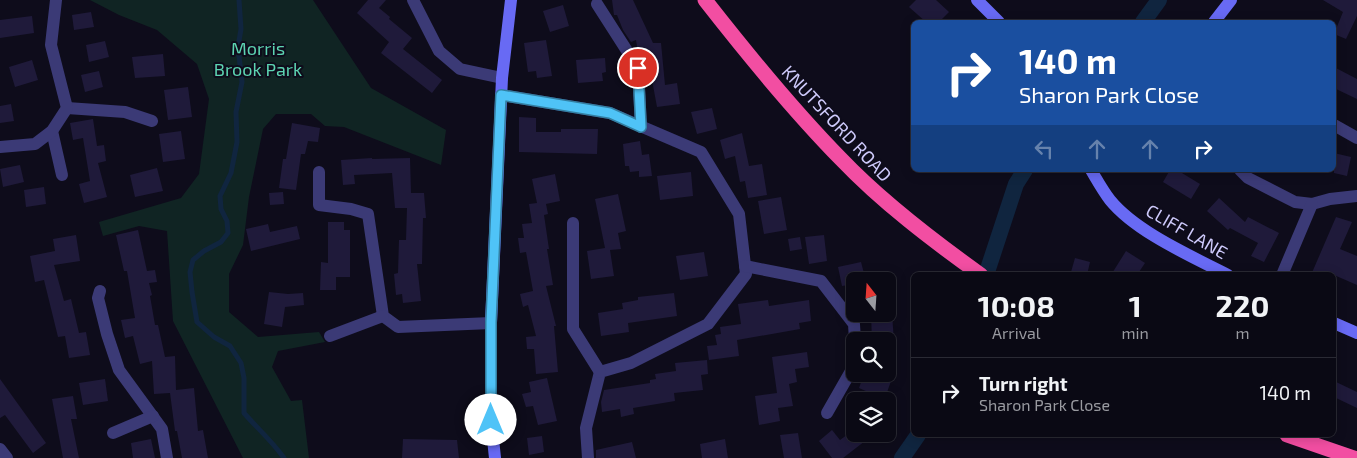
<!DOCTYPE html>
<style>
:root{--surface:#0a0914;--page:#13121d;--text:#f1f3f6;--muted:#999aa0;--line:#2a2a34}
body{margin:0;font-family:"Exo 2",sans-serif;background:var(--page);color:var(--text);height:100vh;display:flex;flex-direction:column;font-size:19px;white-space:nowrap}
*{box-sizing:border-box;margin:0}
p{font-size:16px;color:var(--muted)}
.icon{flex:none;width:28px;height:28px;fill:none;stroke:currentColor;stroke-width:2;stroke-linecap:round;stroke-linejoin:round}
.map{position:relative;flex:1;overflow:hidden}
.side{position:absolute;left:911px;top:272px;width:425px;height:165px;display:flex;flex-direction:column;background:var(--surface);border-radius:8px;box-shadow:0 2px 12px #0003,0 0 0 1px var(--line)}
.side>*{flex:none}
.hud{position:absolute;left:911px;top:20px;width:425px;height:152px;border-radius:8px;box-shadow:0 2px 12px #0003,0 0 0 1px var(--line);background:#1a4fa0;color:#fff;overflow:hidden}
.needle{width:32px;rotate:343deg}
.tools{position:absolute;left:846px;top:272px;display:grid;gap:10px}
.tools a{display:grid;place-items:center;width:50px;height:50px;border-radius:8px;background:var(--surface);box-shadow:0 2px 12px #0003,0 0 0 1px var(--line);font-size:25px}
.pin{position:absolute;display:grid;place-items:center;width:42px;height:42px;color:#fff;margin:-21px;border:2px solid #fff;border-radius:50%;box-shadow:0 1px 5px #0007}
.me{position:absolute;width:55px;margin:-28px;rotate:0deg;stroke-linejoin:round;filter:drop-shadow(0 0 4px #0008)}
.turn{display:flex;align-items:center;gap:18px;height:105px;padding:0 25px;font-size:22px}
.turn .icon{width:65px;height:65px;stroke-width:2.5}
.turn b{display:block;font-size:35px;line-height:42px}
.lanes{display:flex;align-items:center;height:48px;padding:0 25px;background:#0003;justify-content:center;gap:25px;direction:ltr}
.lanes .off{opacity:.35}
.eta{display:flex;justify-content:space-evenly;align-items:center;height:85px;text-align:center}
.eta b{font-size:30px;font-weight:700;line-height:35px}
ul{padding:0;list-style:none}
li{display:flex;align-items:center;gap:15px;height:70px;padding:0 25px;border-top:1px solid var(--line)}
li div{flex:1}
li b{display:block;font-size:19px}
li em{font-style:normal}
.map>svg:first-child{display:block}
.green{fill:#102423}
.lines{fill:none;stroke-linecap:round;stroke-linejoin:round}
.stream{stroke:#10253f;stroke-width:5}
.canal{stroke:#10253f;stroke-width:16}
.building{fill:#1f1a3a}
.street{stroke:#3b3a76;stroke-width:12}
.secondary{stroke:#686af4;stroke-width:12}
.highway{stroke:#f24ea2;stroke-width:15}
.route-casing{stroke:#337fa1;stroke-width:12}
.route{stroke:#4fc3f7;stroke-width:9}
.labels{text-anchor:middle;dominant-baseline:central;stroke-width:4;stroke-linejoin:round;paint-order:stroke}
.park-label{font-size:18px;fill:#5dd4b2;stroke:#0e0c1b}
.street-label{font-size:18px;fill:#cecafb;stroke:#0e0c1b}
</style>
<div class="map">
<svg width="1357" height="458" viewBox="0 0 1357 458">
<rect width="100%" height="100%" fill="#0e0c1b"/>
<path class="green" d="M90 0H313L371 88 446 130 441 165 344 127 325 126 311 114H276L263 129 249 197 243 245 229 274V312L258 337 319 332 325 342 278 351 272 367 291 401 302 400 309 458H243L173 321 167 231 139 226 103 236 99 222 181 198 199 174 209 99 197 64 157 30 119 15Z"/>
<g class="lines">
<path class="stream" d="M239 0 241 29 238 47 242 82 236 112 237 142 231 173 220 196 221 209 227 221 228 233 221 242 204 251 193 260 190 272 192 292 197 322 214 337 230 346 241 363 244 378V413C257 428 272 441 284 458"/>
<g class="canal">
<path d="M1143 22 1159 0"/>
<path d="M986 275 1016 184 1025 170"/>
<path d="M902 458 918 435"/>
</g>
</g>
<g class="building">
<path d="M368 0H386L379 8 390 17 389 19 412 38 403 49 442 80 432 93 381 53 389 42 357 13Z"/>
<path d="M612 0H633L653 43H661L665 85 677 83 680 104 657 107 652 80H647L646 67 638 52 636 40 631 42 623 30 617 15H614Z"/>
<path d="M916 0H936L949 12 939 22H926L909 7Z"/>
<path d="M1323 0H1357V16L1346 39 1334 34 1343 12Z"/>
<path d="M563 5 569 26 550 32 543 11Z"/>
<path d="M91 12 94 27 74 30 72 15Z"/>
<path d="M32 16 34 33 0 38V20Z"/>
<path d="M546 40 552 76 537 78 536 71 528 72 524 43Z"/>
<path d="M105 41 109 57 89 62 86 45Z"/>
<path d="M163 54 165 76 135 78 132 57Z"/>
<path d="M605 58 606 72 602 73 603 81 578 83 576 60Z"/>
<path d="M32 60 38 80 15 87 9 67Z"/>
<path d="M1334 67 1357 79V99L1334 88Z"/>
<path d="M99 71 103 87 85 92 81 75Z"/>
<path d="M188 87 192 117 168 120 164 90Z"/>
<path d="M11 104 14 121 0 123V106Z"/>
<path d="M712 108 717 129 697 134 691 112Z"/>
<path d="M519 117 536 118V132H561V129H598L597 154 519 152Z"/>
<path d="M93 119 97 146 104 145 106 161 98 163 107 197 84 203 79 184 90 181 83 138 73 140 70 123Z"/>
<path d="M292 123 320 128 318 142 308 141 305 154H301L296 190 279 188 283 159H286Z"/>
<path d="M181 131 185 159 163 162 159 134Z"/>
<path d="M742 133 749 166 762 164 767 195 748 198 745 181 740 182 735 156 725 159 720 140Z"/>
<path d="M640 141 642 155 649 154 652 176 639 177V171L630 172 629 166H625L623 144Z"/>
<path d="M1334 153 1351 157 1347 176 1334 173Z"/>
<path d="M372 158V159L410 158 411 193H424L426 218H423L422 264H417L421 301 403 303 402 294 396 295 394 274 398 273 399 240H406L407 208H395L392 173 354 175 355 184 343 185 341 160Z"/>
<path d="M20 165 24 182 3 187 0 169Z"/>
<path d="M157 168 163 191 135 197 130 175Z"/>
<path d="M1170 170H1177L1200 184 1191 199 1163 182Z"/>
<path d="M691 172 693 196 660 200 657 176Z"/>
<path d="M555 174 560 201 546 204 548 214 544 215 549 249H547L553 285 546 286 556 326H554L558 372 536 374 534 349H527L526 337 536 336 528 305 523 307 520 294 533 291 526 252 520 253 518 238H524L522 224 532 223 529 204 537 203 532 179Z"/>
<path d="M44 187 46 204 26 207 24 190Z"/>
<path d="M283 192 284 204 270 205 269 193Z"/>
<path d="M618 194 626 231 618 233 621 249 610 250 614 276 591 279 587 251 605 248 595 199Z"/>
<path d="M781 197 787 230 764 234 758 201Z"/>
<path d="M1219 198 1245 222 1248 217 1279 233 1264 262 1251 256 1258 243 1230 228 1228 230 1207 211Z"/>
<path d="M1336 217 1352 222 1340 249 1357 256V285L1334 275H1311Z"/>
<path d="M328 222H344V230H350V277H336V290H320L321 262 328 263Z"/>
<path d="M268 224 270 232 297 226 300 239 251 251 246 229Z"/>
<path d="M138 230 147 271 155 270 157 282 149 283 152 295 150 296 155 325H158L165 357 175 356 176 390 194 388 198 431 203 430 208 458H182L177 431H175L170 393 154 394 152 361 140 364 133 336 125 338 121 320 135 318 127 271H124L116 235Z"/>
<path d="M76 235 80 261 54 265 64 301 71 299 79 333 86 332 90 355 69 358 65 336 58 337 44 280 35 282 30 256 55 251 53 239Z"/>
<path d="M824 235 827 261 809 264 805 237Z"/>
<path d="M800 237 802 249 790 251 788 239Z"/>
<path d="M1126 251 1145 263 1137 275H1111Z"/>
<path d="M704 252 708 276 680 280 676 256Z"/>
<path d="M1075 258 1090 262 1087 275 1071 272Z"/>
<path d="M861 262 866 281H855V284L842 286 838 267Z"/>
<path d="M269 292 288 294 303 293 304 305 285 307 282 327 264 324Z"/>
<path d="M674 293 677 316 628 323 629 332 601 336 598 313 623 309 622 303 638 300V297Z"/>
<path d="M768 300 769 306 809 300 811 321 799 323 800 329 737 340 739 356 709 360 707 346 717 345 715 335 721 334 720 327 741 324 738 304Z"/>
<path d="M871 314H892L894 341H872Z"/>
<path d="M807 352 809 367 795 369 797 382 789 384 793 406 778 408 780 421 759 425 755 396 777 393 772 357Z"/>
<path d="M707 360 708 374 701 375 703 390 674 393 675 401 633 408 634 414 621 417 620 409 602 412 601 402 604 390 650 383V380L656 379 655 374 676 371 675 363Z"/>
<path d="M864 374H870L891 381 884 401H865L868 392 859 388Z"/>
<path d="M547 378 557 421 538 425 533 406 526 407 522 394 531 392 529 382Z"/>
<path d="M0 379 46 443 33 453 5 415 0 418Z"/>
<path d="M105 379 108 401 83 405 79 383Z"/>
<path d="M1334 381 1357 392V408L1334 397Z"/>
<path d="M73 396 77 419H71L79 458H63L52 399Z"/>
<path d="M855 429V434H859L865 441 843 458H832L819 441 832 430 840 440Z"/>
<path d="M798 433 802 458H784L780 435Z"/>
<path d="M542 436 544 452 529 455 527 438Z"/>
<path d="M151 439 155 458H133L131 443Z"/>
<path d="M403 439 457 440 459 458H402Z"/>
<path d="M725 439 728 458H702L700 444Z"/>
<path d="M632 442 636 458H596V450Z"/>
</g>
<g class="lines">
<g class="street">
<path d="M413 0 439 51 460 69 502 78"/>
<path d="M597 4 638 68 641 127"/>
<path d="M501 95 610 113 701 152 739 214 746 274 708 324 631 363 600 372 586 428 588 458"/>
<path d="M67 108 125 112 152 121"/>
<path d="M1334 125 1357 138"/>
<path d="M52 131 62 175"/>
<path d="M0 147 35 144 52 131 67 108 51 45 56 0"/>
<path d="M1240 170 1248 178 1295 202 1312 204 1330 199 1357 196"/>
<path d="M319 172V205L351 209 368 214 383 316 398 327 491 323"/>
<path d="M573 223V329L600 372"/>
<path d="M745 266 821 281 854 324 855 341"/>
<path d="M1282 275 1312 204"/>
<path d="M100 291 98 298 107 334 119 370 162 429 167 458"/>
<path d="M330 336 383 316"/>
<path d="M827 413 855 364"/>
<path d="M113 433 153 416"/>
<path d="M0 449 7 458"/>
</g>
<g class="secondary">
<path d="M977 0 999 22"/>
<path d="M1214 22 1231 0"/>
<path d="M1091 170C1097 180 1103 191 1110 200 1136 232 1191 256 1228 275"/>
<path d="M1334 323 1357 333"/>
<path d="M495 458 491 420V323L502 78 511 0"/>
</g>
<g class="highway">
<path d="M705 0C748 55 792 109 841 159 882 202 932 240 981 275"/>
<path d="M1287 435 1354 458"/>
</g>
</g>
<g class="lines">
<g class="route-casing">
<path id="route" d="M491 420V322L501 95 610 113 641 127 638 68"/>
</g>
<use href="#route" class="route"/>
</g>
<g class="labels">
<g class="park-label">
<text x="258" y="48">Morris<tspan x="258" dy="21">Brook Park</tspan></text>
</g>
<g class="street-label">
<text transform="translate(837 123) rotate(47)">KNUTSFORD ROAD</text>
<text transform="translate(1187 231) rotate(30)">CLIFF LANE</text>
</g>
</g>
</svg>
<div class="tools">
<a><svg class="needle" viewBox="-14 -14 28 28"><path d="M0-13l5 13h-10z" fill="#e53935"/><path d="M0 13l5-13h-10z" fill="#999aa0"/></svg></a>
<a><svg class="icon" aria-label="search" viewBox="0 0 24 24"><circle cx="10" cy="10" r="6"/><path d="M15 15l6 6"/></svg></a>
<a><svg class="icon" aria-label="layers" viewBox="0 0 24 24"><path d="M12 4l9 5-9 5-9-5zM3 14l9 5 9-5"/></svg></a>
</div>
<div class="pin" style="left:638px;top:68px;background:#d93025"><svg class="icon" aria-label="arrive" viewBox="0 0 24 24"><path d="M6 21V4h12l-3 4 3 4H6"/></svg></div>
<svg class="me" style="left:491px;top:420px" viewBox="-20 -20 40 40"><circle r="19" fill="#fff"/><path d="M0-13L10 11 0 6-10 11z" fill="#4fc3f7"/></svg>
<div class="hud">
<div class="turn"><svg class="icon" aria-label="right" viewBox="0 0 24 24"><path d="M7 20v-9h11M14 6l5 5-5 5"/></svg><div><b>140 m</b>Sharon Park Close</div></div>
<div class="lanes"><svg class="icon off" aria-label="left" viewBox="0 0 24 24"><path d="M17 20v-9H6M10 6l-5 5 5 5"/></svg><svg class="icon off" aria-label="ahead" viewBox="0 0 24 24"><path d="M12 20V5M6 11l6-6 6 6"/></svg><svg class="icon off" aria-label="ahead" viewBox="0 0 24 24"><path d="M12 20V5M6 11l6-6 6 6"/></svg><svg class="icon" aria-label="right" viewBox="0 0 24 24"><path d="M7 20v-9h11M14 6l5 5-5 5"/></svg></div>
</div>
<section class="side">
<div class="eta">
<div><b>10:08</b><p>Arrival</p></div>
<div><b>1</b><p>min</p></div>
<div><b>220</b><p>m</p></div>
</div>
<ul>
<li><svg class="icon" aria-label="right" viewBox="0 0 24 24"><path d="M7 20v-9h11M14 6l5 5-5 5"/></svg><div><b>Turn right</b><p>Sharon Park Close</p></div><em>140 m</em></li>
</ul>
</section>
</div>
